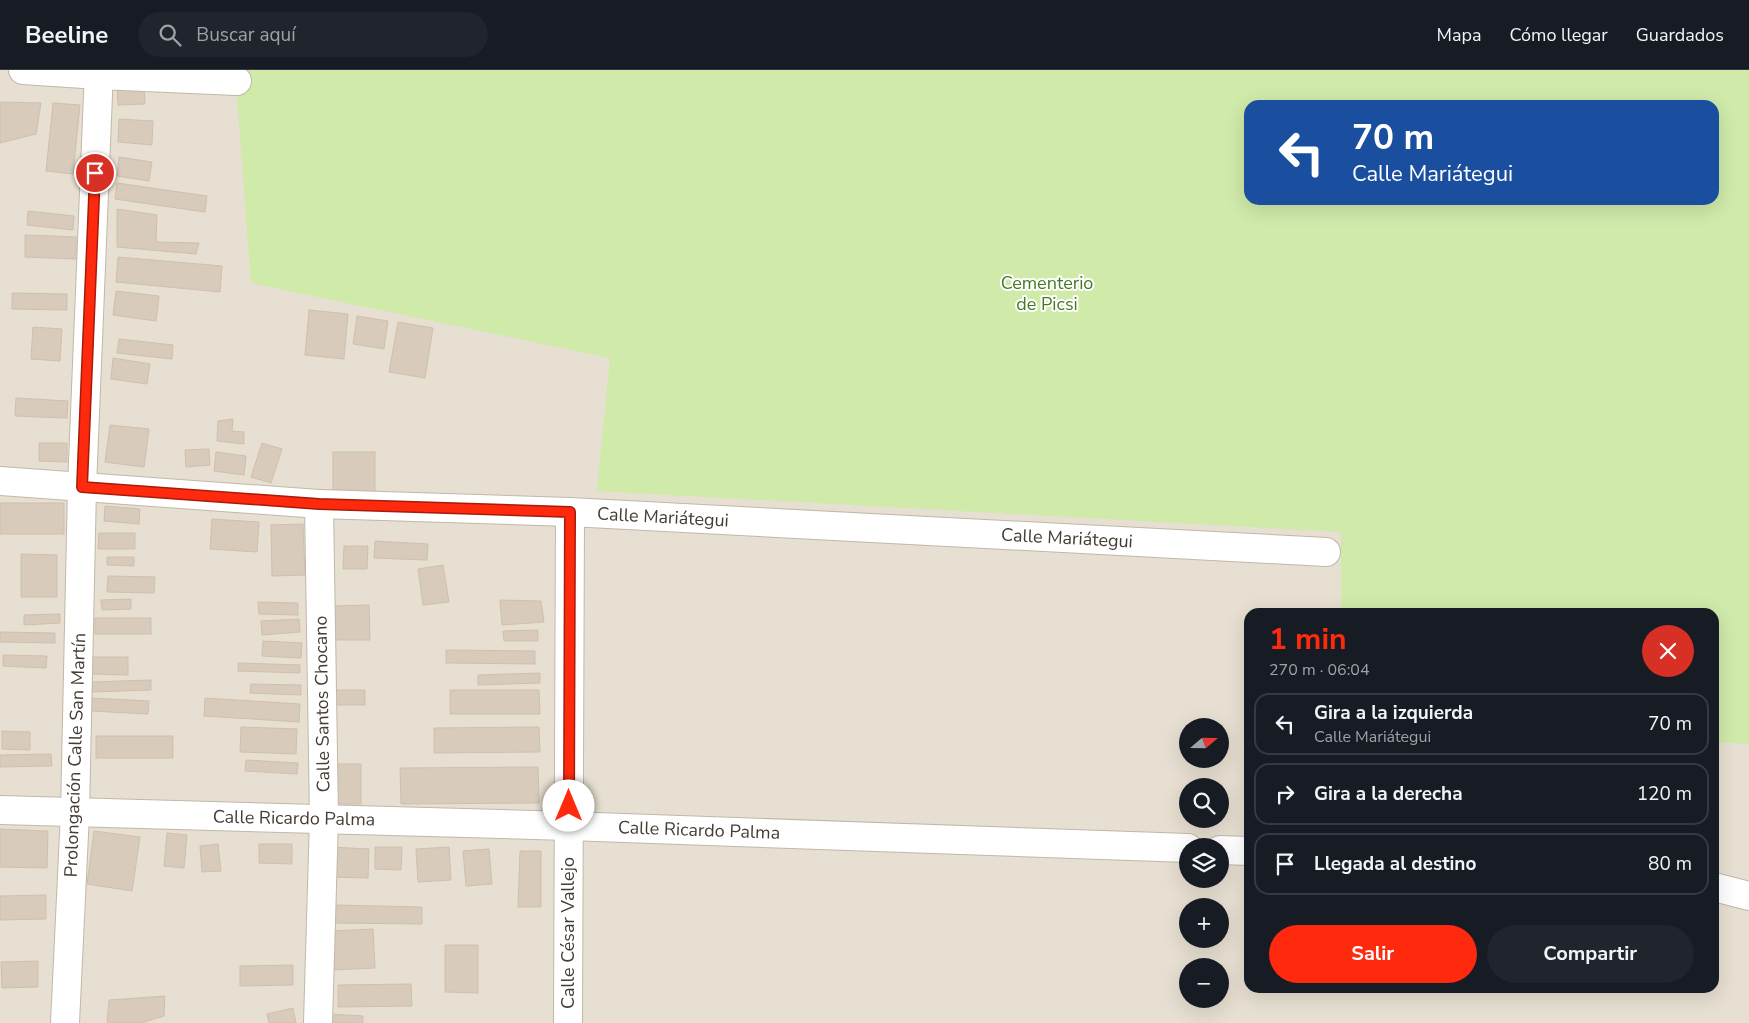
<!DOCTYPE html>
<html lang="es">
<meta charset="utf-8">
<style>
:root{--surface:#171b24;--page:#20242c;--text:#f1f3f6;--muted:#9ea1a6;--line:#363941;--accent:#ff2a0e}
body{margin:0;font-family:"Nunito Sans",sans-serif;background:var(--page);color:var(--text);height:100vh;display:flex;flex-direction:column;font-size:19px;white-space:nowrap}
*{box-sizing:border-box;margin:0}
p{font-size:16px;color:var(--muted)}
.icon{flex:none;width:28px;height:28px;fill:none;stroke:currentColor;stroke-width:2;stroke-linecap:round;stroke-linejoin:round}
.map{position:relative;flex:1;overflow:hidden}
.details{position:absolute;left:1244px;top:538px;width:475px;height:385px;display:flex;flex-direction:column;background:var(--surface);border-radius:15px;box-shadow:0 5px 20px #0002}
.details>*{flex:none}
.hud{position:absolute;left:1244px;top:30px;width:475px;height:105px;border-radius:15px;box-shadow:0 5px 20px #0002;background:#1a4fa0;color:#fff;overflow:hidden}
.needle{width:32px;rotate:70deg}
.tools{position:absolute;left:1179px;top:648px;display:grid;gap:10px}
.tools a{display:grid;place-items:center;width:50px;height:50px;border-radius:50%;background:var(--surface);box-shadow:0 5px 20px #0002;font-size:25px}
.pin{position:absolute;display:grid;place-items:center;width:42px;height:42px;color:#fff;margin:-21px;border:2px solid #fff;border-radius:50%;box-shadow:0 1px 5px #0007}
.me{position:absolute;width:55px;margin:-28px;rotate:0deg;stroke-linejoin:round;filter:drop-shadow(0 0 4px #0008)}
.turn{display:flex;align-items:center;gap:18px;height:105px;padding:0 25px;font-size:22px}
.turn .icon{width:65px;height:65px;stroke-width:2.5}
.turn b{display:block;font-size:35px;line-height:42px}
.round{display:grid;place-items:center;flex:none;width:52px;height:52px;border-radius:26px;background:var(--page)}
.headline{display:flex;align-items:center;justify-content:space-between;height:85px;padding:0 25px}
h1{font-size:30px;font-weight:700;line-height:38px;color:var(--accent)}
.cta{display:flex;gap:10px;margin-top:auto;padding:10px 25px}
.cta a{flex:1;height:58px;border-radius:30px;background:var(--accent);color:#fff;font-size:20px;font-weight:700;line-height:58px;text-align:center}
.cta a+a{background:var(--page);color:var(--text)}
ul{padding:0;list-style:none}
li{display:flex;align-items:center;gap:15px;height:62px;margin:0 10px 8px;padding:0 15px;border:2px solid var(--line);border-radius:15px}
li div{flex:1}
li b{display:block;font-size:19px}
li em{font-style:normal}
header{display:flex;align-items:center;gap:30px;box-sizing:border-box;height:70px;padding:0 25px;background:var(--surface);border-bottom:1px solid var(--line)}
header strong{font-size:24px}
nav{display:flex;gap:28px;margin-inline-start:auto;font-size:18px}
.search{width:350px;height:45px;background:var(--page);display:flex;align-items:center;gap:12px;box-sizing:border-box;padding:0 18px;border-radius:28px;color:var(--muted);font-size:19px}
.map>svg:first-child{display:block}
.residential{fill:#e7dfd1;fill-rule:evenodd}
.green{fill:#cfeaa9;fill-rule:evenodd}
.building{fill:#d8cbbb;stroke:#d0c0ab}
.lines{fill:none;stroke-linecap:round;stroke-linejoin:round}
.minor-casing{stroke:#c1b8a8;stroke-width:30}
.minor{stroke:#fff;stroke-width:28}
.route-casing{stroke:#a61b09;stroke-width:12}
.route{stroke:#ff2a0e;stroke-width:9}
.labels{text-anchor:middle;dominant-baseline:central;stroke-width:4;stroke-linejoin:round;paint-order:stroke}
.park-label{font-size:18px;fill:#477924;stroke:#fff}
.street-label{font-size:18px;fill:#453d33;stroke:#fff}
</style>
<header>
<strong>Beeline</strong>
<div class="search"><svg class="icon" aria-label="search" viewBox="0 0 24 24"><circle cx="10" cy="10" r="6"/><path d="M15 15l6 6"/></svg>Buscar aquí</div>
<nav><a>Mapa</a><a>Cómo llegar</a><a>Guardados</a></nav>
</header>
<div class="map">
<svg width="1749" height="953" viewBox="0 0 1749 953">
<rect width="100%" height="100%" fill="#f3ede3"/>
<path class="residential" d="M0 0H1749V953H0ZM1249 35H1714V130H1249ZM1249 542H1714V918H1249ZM1188 656H1220V689H1188ZM1188 716H1220V749H1188ZM1188 776H1220V809H1188ZM1188 836H1220V869H1188ZM1188 896H1220V929H1188Z"/>
<path class="green" d="M235 0H1749V674L1714 672V542H1341V462L597 421 610 288 251 213ZM1249 35H1714V130H1249Z"/>
<g class="building">
<path d="M144 15 145 34 118 35 117 16Z"/>
<path d="M0 32 41 33 36 64 0 73Z"/>
<path d="M53 33 80 35 73 104 46 101Z"/>
<path d="M119 49 153 51 152 75 118 72Z"/>
<path d="M119 87 152 92 149 111 117 106Z"/>
<path d="M117 113 207 126 205 142 115 129Z"/>
<path d="M117 139 157 145 156 172 199 173 196 184 117 177Z"/>
<path d="M28 141 74 146 73 160 27 155Z"/>
<path d="M25 165 76 167V189L25 187Z"/>
<path d="M118 187 222 196 220 222 116 212Z"/>
<path d="M116 221 159 226 156 251 113 245Z"/>
<path d="M12 223 67 224V240L12 239Z"/>
<path d="M309 240 348 244 344 289 305 285Z"/>
<path d="M357 246 388 251 384 279 353 274Z"/>
<path d="M398 252 433 258 425 308 389 302Z"/>
<path d="M33 257 62 259 60 291 31 289Z"/>
<path d="M119 269 173 275 172 289 117 283Z"/>
<path d="M113 288 150 294 147 314 111 309Z"/>
<path d="M16 328 68 331 67 348 15 346Z"/>
<path d="M233 349 232 361 244 362V374L217 371 218 351Z"/>
<path d="M110 355 149 359 144 397 105 392Z"/>
<path d="M39 373H67V392L39 391Z"/>
<path d="M262 373 282 379 271 413 251 407Z"/>
<path d="M209 379 210 395 186 397 185 380Z"/>
<path d="M216 382 246 386 244 405 214 401Z"/>
<rect x="333" y="382" width="42" height="41"/>
<rect x="0" y="433" width="64" height="31"/>
<path d="M105 436 140 439 139 454 104 451Z"/>
<path d="M212 449 259 452 257 482 210 479Z"/>
<path d="M303 454 305 505 272 506 271 455Z"/>
<path d="M99 463H135V479H98Z"/>
<path d="M375 471 428 474 427 490 374 488Z"/>
<path d="M344 476H368L367 499H343Z"/>
<path d="M21 484 57 485V527H21Z"/>
<path d="M107 487H134V496L107 495Z"/>
<path d="M443 495 449 532 423 535 418 499Z"/>
<path d="M108 506 155 507 154 523 107 522Z"/>
<path d="M131 529V539L102 540 101 530Z"/>
<path d="M500 530 541 531 544 552 502 555Z"/>
<path d="M258 532 298 533V545L259 544Z"/>
<path d="M369 535 370 570H333L332 536Z"/>
<path d="M60 544V553L24 555V545Z"/>
<rect x="95" y="548" width="56" height="16"/>
<path d="M299 549 300 562 262 565 261 551Z"/>
<path d="M538 560V571H504L503 561Z"/>
<path d="M0 562 55 563V573L0 572Z"/>
<path d="M263 571 302 573 301 588 262 586Z"/>
<path d="M446 580 535 581V594L446 593Z"/>
<path d="M3 585 47 586 46 598 3 596Z"/>
<path d="M92 587H128V605L92 604Z"/>
<path d="M238 593 300 595V603L238 601Z"/>
<path d="M540 603V613L478 615V605Z"/>
<path d="M151 610V620L92 622V612Z"/>
<path d="M251 614 301 615V625L250 623Z"/>
<rect x="333" y="620" width="32" height="15"/>
<path d="M450 620H539L540 644H450Z"/>
<path d="M91 628 149 631 148 644 90 641Z"/>
<path d="M205 628 300 634 299 652 204 646Z"/>
<path d="M241 657 297 659 296 684 240 682Z"/>
<path d="M539 657 540 682 434 683V658Z"/>
<path d="M2 661 30 662V680L2 679Z"/>
<rect x="96" y="666" width="77" height="22"/>
<path d="M51 684 52 696 0 697V685Z"/>
<path d="M246 690 298 693 297 704 245 701Z"/>
<rect x="336" y="694" width="25" height="40"/>
<path d="M538 697 539 733 401 734 400 698Z"/>
<path d="M0 759 48 761 47 798 0 797Z"/>
<path d="M94 761 140 767 132 821 87 814Z"/>
<path d="M167 763 187 765 184 798 164 796Z"/>
<path d="M218 774 221 801 202 802 200 776Z"/>
<path d="M259 774H292V794L259 793Z"/>
<path d="M330 777 369 779 368 808 329 807Z"/>
<path d="M375 777H402L401 800 375 799Z"/>
<path d="M449 777 451 810 418 812 416 779Z"/>
<path d="M489 779 492 814 466 816 463 781Z"/>
<path d="M520 781H541V837H518Z"/>
<path d="M46 825V849L0 850V826Z"/>
<path d="M334 835 422 837V854L333 853Z"/>
<path d="M373 859 375 898 333 900 332 861Z"/>
<path d="M445 875H478V923L445 922Z"/>
<path d="M38 891V917L2 918 1 892Z"/>
<path d="M293 895V915L240 916V896Z"/>
<path d="M411 914 412 936 338 937V915Z"/>
<path d="M165 926 164 946 141 953H107L109 930Z"/>
<path d="M293 938 296 953H269L267 944Z"/>
<path d="M329 944 363 946V953H328Z"/>
</g>
<g class="lines">
<g class="minor-casing">
<g id="minor">
<path d="M23 0 99 5 237 11"/>
<path d="M0 411 319 434 570 442 1326 482"/>
<path d="M0 740 568 756 1188 778"/>
<path d="M1220 780 1249 781"/>
<path d="M1714 817 1749 826"/>
<path d="M65 953 75 743 82 417 99 0"/>
<path d="M318 953 324 748 319 434"/>
<path d="M568 953 570 442"/>
</g>
</g>
<use href="#minor" class="minor"/>
</g>
<g class="lines">
<g class="route-casing">
<path id="route" d="M95 103 82 417 319 434 570 442 569 736"/>
</g>
<use href="#route" class="route"/>
</g>
<g class="labels">
<g class="park-label">
<text x="1047" y="213">Cementerio<tspan x="1047" dy="21">de Picsi</tspan></text>
</g>
<g class="street-label">
<text transform="translate(663 447) rotate(3)">Calle Mariátegui</text>
<text transform="translate(1067 468) rotate(3)">Calle Mariátegui</text>
<text transform="translate(322 634) rotate(-91)">Calle Santos Chocano</text>
<text transform="translate(75 685) rotate(-88)">Prolongación Calle San Martín</text>
<text transform="translate(294 748) rotate(1)">Calle Ricardo Palma</text>
<text transform="translate(699 760) rotate(2)">Calle Ricardo Palma</text>
<text transform="translate(568 863) rotate(-90)">Calle César Vallejo</text>
</g>
</g>
</svg>
<div class="tools">
<a><svg class="needle" viewBox="-14 -14 28 28"><path d="M0-13l5 13h-10z" fill="#e53935"/><path d="M0 13l5-13h-10z" fill="#9ea1a6"/></svg></a>
<a><svg class="icon" aria-label="search" viewBox="0 0 24 24"><circle cx="10" cy="10" r="6"/><path d="M15 15l6 6"/></svg></a>
<a><svg class="icon" aria-label="layers" viewBox="0 0 24 24"><path d="M12 4l9 5-9 5-9-5zM3 14l9 5 9-5"/></svg></a>
<a>+</a>
<a>−</a>
</div>
<div class="pin" style="left:95px;top:103px;background:#d93025"><svg class="icon" aria-label="arrive" viewBox="0 0 24 24"><path d="M6 21V4h12l-3 4 3 4H6"/></svg></div>
<svg class="me" style="left:569px;top:736px" viewBox="-20 -20 40 40"><circle r="19" fill="#fff"/><path d="M0-13L10 11 0 6-10 11z" fill="#ff2a0e"/></svg>
<div class="hud">
<div class="turn"><svg class="icon" aria-label="left" viewBox="0 0 24 24"><path d="M17 20v-9H6M10 6l-5 5 5 5"/></svg><div><b>70 m</b>Calle Mariátegui</div></div>
</div>
<section class="details">
<div class="headline"><div><h1>1 min</h1><p>270 m · 06:04</p></div><a class="round" style="background:#d93025;color:#fff"><svg class="icon" aria-label="close" viewBox="0 0 24 24"><path d="M6 6l12 12M18 6L6 18"/></svg></a></div>
<ul>
<li><svg class="icon" aria-label="left" viewBox="0 0 24 24"><path d="M17 20v-9H6M10 6l-5 5 5 5"/></svg><div><b>Gira a la izquierda</b><p>Calle Mariátegui</p></div><em>70 m</em></li>
<li><svg class="icon" aria-label="right" viewBox="0 0 24 24"><path d="M7 20v-9h11M14 6l5 5-5 5"/></svg><div><b>Gira a la derecha</b></div><em>120 m</em></li>
<li><svg class="icon" aria-label="arrive" viewBox="0 0 24 24"><path d="M6 21V4h12l-3 4 3 4H6"/></svg><div><b>Llegada al destino</b></div><em>80 m</em></li>
</ul>
<div class="cta"><a>Salir</a><a>Compartir</a></div>
</section>
</div>
